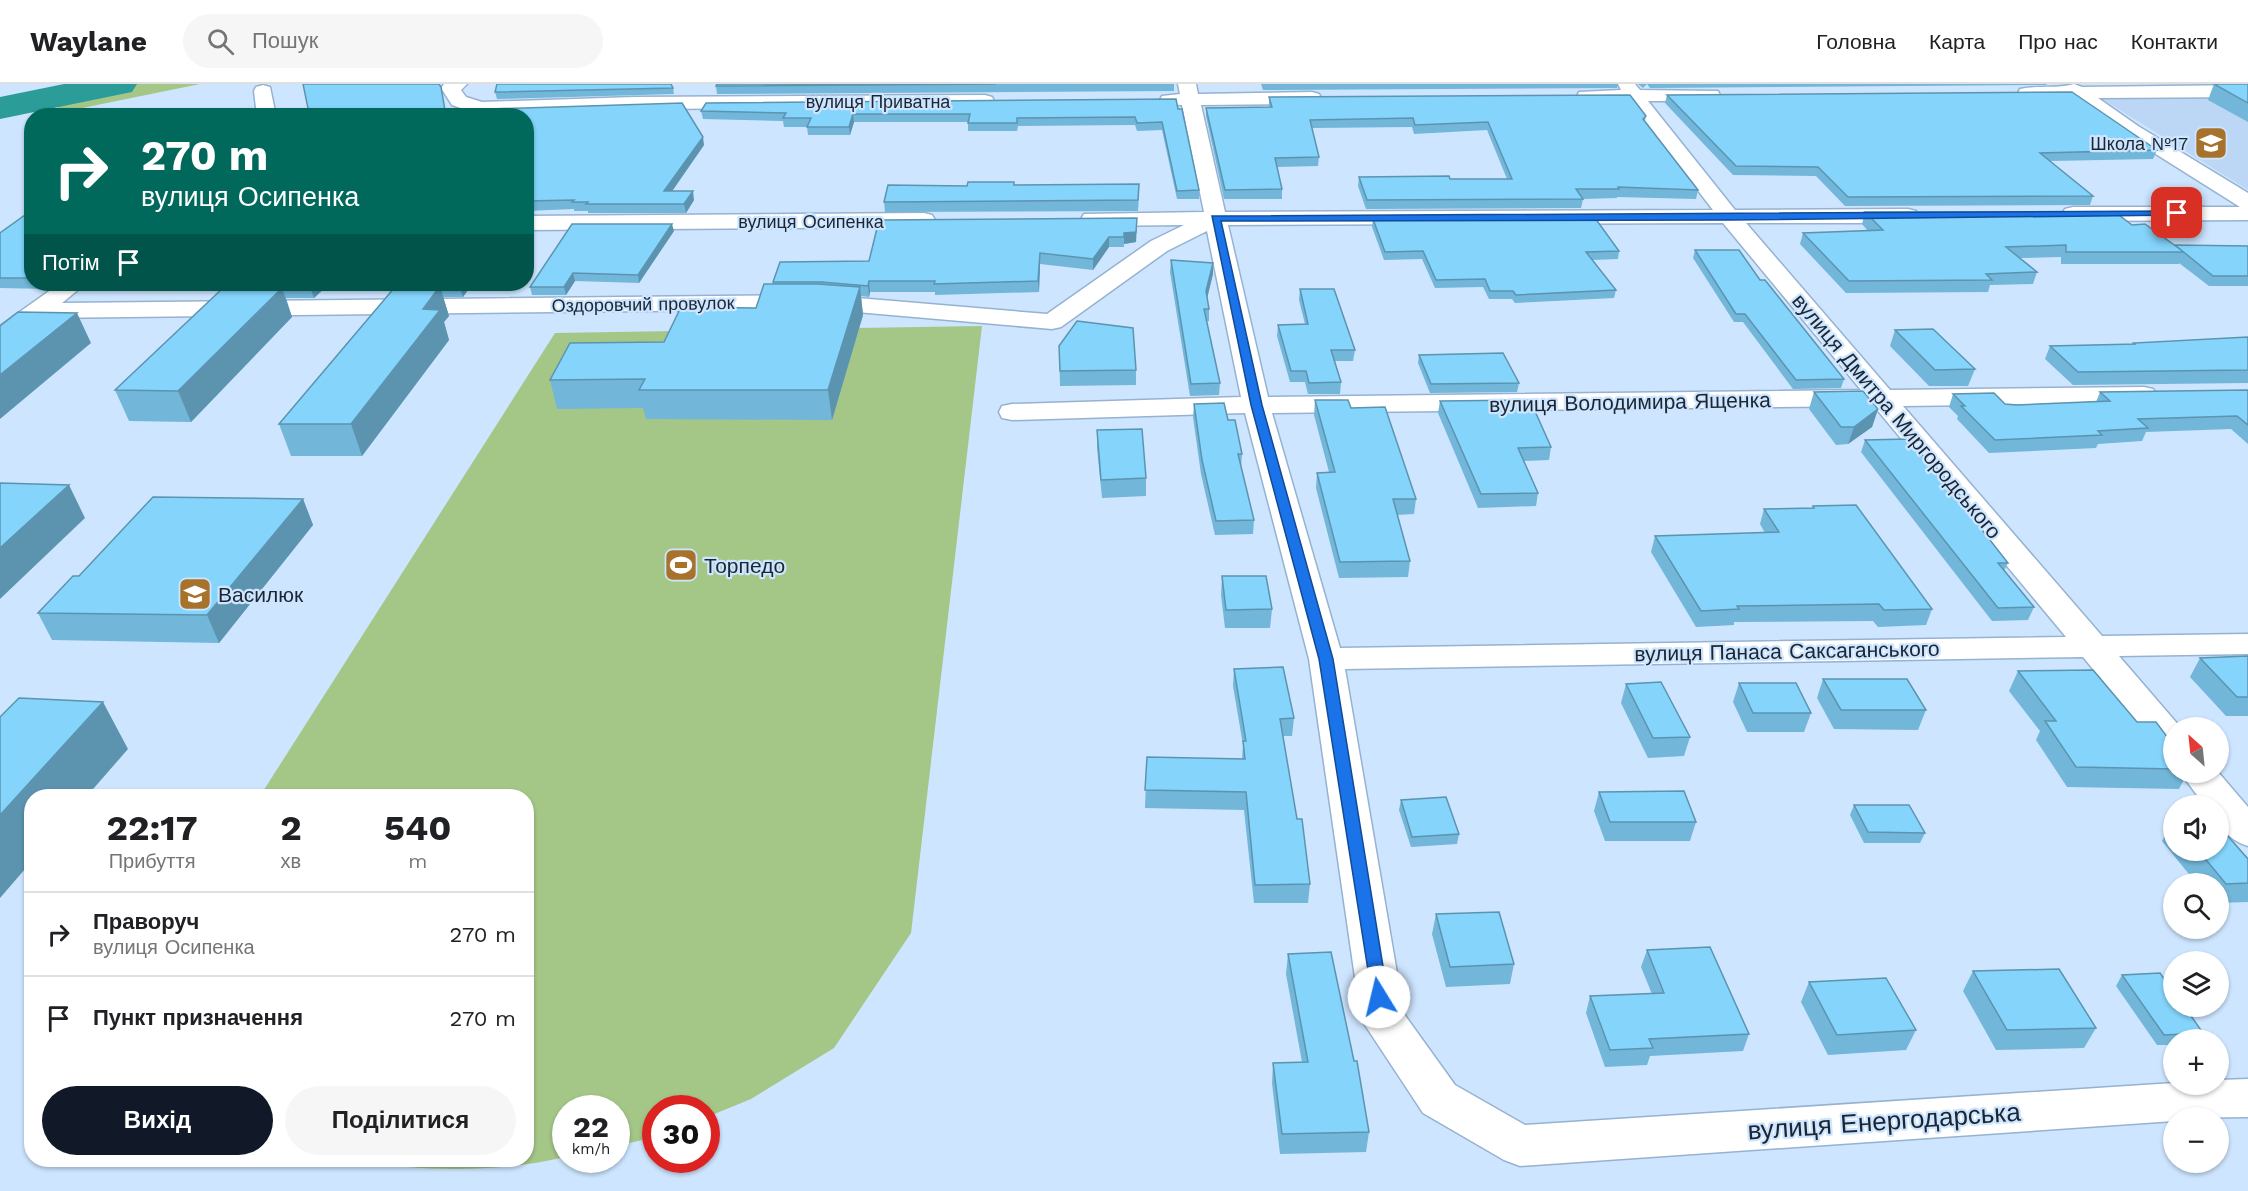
<!DOCTYPE html>
<html lang="uk">
<meta charset="utf-8">
<style>
:root{--surface:#fff;--page:#f6f6f6;--text:#202124;--muted:#757577;--line:#e0e0e0;--accent:#111827}
body{margin:0;font-family:"Work Sans",sans-serif;background:var(--page);color:var(--text);height:100vh;display:flex;flex-direction:column;font-size:22px;white-space:nowrap}
*{box-sizing:border-box;margin:0}
p{font-size:20px;color:var(--muted)}
.icon{flex:none;width:33px;height:33px;fill:none;stroke:currentColor;stroke-width:2;stroke-linecap:round;stroke-linejoin:round}
.map{position:relative;flex:1;overflow:hidden}
.panel{position:absolute;left:24px;top:705px;width:510px;height:378px;display:flex;flex-direction:column;background:var(--surface);border-radius:24px;box-shadow:0 2px 4px #0004}
.panel>*{flex:none}
.guide{position:absolute;left:24px;top:24px;width:510px;height:183px;border-radius:24px;box-shadow:0 2px 4px #0004;background:#00695c;color:#fff;overflow:hidden}
.needle{width:39px;rotate:333deg}
.buttons{position:absolute;left:2163px;top:633px;display:grid;gap:12px}
.buttons a{display:grid;place-items:center;width:66px;height:66px;border-radius:50%;background:var(--surface);box-shadow:0 2px 4px #0004;font-size:30px}
.speed{position:absolute;left:552px;top:1011px;display:flex;gap:12px;font-size:30px;font-weight:700;text-align:center}
.speed>*{display:grid;place-content:center;width:78px;height:78px;border-radius:50%;background:var(--surface);box-shadow:0 2px 4px #0004;line-height:1}
.speed small{font-size:15px;font-weight:400}
.speed .limit{border:9px solid #d22;background:#fff;color:#111}
.pin{position:absolute;display:grid;place-items:center;width:51px;height:51px;color:#fff;margin:-26px;border-radius:12px;box-shadow:0 3px 9px #0006}
.me{position:absolute;width:66px;margin:-33px;rotate:351deg;stroke-linejoin:round;filter:drop-shadow(0 0 4px #0008)}
.turn{display:flex;align-items:center;gap:21px;height:126px;padding:0 18px;font-size:27px}
.turn .icon{width:78px;height:78px;stroke-width:2.5}
.turn b{display:block;font-size:42px;line-height:51px}
.then{display:flex;align-items:center;height:57px;padding:0 18px;background:#0003;gap:12px;font-size:22px}
.eta{display:flex;justify-content:space-evenly;align-items:center;height:102px;text-align:center}
.eta b{font-size:36px;font-weight:700;line-height:42px}
.button{display:flex;gap:12px;margin-top:auto;padding:12px 18px}
.button a{flex:1;height:69px;border-radius:36px;background:var(--accent);color:#fff;font-size:24px;font-weight:700;line-height:69px;text-align:center}
.button a+a{background:var(--page);color:var(--text)}
ul{padding:0;list-style:none}
li{display:flex;align-items:center;gap:18px;height:84px;padding:0 18px;border-top:2px solid var(--line)}
li div{flex:1}
li b{display:block;font-size:22px}
li em{font-style:normal}
header{display:flex;align-items:center;gap:36px;box-sizing:border-box;height:84px;padding:0 30px;background:var(--surface);border-bottom:2px solid var(--line)}
header strong{font-size:28px}
nav{display:flex;gap:33px;margin-inline-start:auto;font-size:21px}
.search{width:420px;height:54px;background:var(--page);display:flex;align-items:center;gap:15px;box-sizing:border-box;padding:0 21px;border-radius:33px;color:var(--muted);font-size:22px}
.map>svg:first-child{display:block}
.built{fill:#bcd6f5}
.green{fill:#a4c787}
.lines{fill:none;stroke-linecap:round;stroke-linejoin:round}
.river{fill:#2c9c98;fill-rule:evenodd}
.minor-casing{stroke:#96b2d1;stroke-width:3}
.minor{fill:#fff;fill-rule:evenodd}
.wall{fill:#72b6d9}
.shaded-wall{fill:#5c94b0}
.building{fill:#84d4fc;stroke:#5c94b0;stroke-width:1.5}
.route{fill:#1a73e8;stroke:#114b97;stroke-width:1.5}
.labels{text-anchor:middle;dominant-baseline:central;stroke-width:4.5;stroke-linejoin:round;paint-order:stroke}
.far-street-label{font-size:18px;fill:#1b2632;stroke:#cde5ff}
.far-poi-label{font-size:18px;fill:#1b2632;stroke:#cde5ff;text-anchor:end}
.street-label{font-size:21px;fill:#1b2632;stroke:#cde5ff}
.poi-label{font-size:21px;fill:#1b2632;stroke:#cde5ff;text-anchor:start}
.near-street-label{font-size:26px;fill:#1b2632;stroke:#cde5ff}
</style>
<header>
<strong>Waylane</strong>
<div class="search"><svg class="icon" aria-label="search" viewBox="0 0 24 24"><circle cx="10" cy="10" r="6"/><path d="M15 15l6 6"/></svg>Пошук</div>
<nav><a>Головна</a><a>Карта</a><a>Про нас</a><a>Контакти</a></nav>
</header>
<div class="map">
<svg width="2248" height="1107" viewBox="0 0 2248 1107">
<rect width="100%" height="100%" fill="#cde5ff"/>
<path class="built" d="M2248 12V106L2099 13Z"/>
<g class="green">
<path d="M89 0H200L48 31Z"/>
<path d="M982 242 911 849 834 964 751 1015 707 1033 706 1024H656L655 1053 617 1062 616 1024H566L565 1073C497 1089 423 1088 353 1076H526V712H260L555 249Z"/>
</g>
<g class="lines">
<path class="river" d="M64 0H137L132 8 0 35V13Z"/>
<g class="minor-casing">
<g id="minor">
<path d="M444 0H467L461 6 466 13 482 18 635 13 985 11 992 13 994 17 992 21 985 23 635 25 466 32 469 27 452 21 441 4Z"/>
<path d="M1178 0H1196L1198 10 1312 8 1319 10 1321 14 1319 18 1312 20 1201 21 1225 128 1713 126 1629 17 1586 18 1579 16 1577 12 1579 8 1621 6 1618 0H1635L1640 6 1718 7 1720 11 1718 15 1711 17H1648L1735 126 1908 125 1916 127 1919 132 1916 137 1908 139H1746L1890 306 2144 303 2153 305 2157 311 2153 317 2144 319 1903 322 2102 552 2248 550V570L2119 572 2181 644H2174V671L2161 667 2083 573 1345 585 1404 930 1455 1001 1525 1041 2174 999V1000H2218V996L2248 995V1033L2174 1034V1037L1520 1082 1504 1076 1423 1029 1361 935 1309 575 1245 329 1012 336 1002 334 999 328 1002 322 1012 320 1241 313 1207 147 1167 167 1061 243 1052 245 822 225 42 234 9 259 0 262V242L59 200H85L62 219 822 211 1047 230 1151 157 1184 141 1092 142 1084 140 1081 135 1084 130 1204 128 1182 21 1162 20 1160 16 1162 12 1180 10ZM1723 139 1861 306 1268 313 1228 141ZM1874 322 2066 553 1340 564 1272 329Z"/>
<path d="M2074 0 2082 3 2248 1V13L2098 14 2138 42 2248 109V136L2073 137 2065 135 2062 130 2065 125 2073 123H2240L2124 50 2073 14 2027 15 2020 13 2018 9 2020 5C2038 1 2057 5 2074 0Z"/>
<path d="M263 1 270 3 276 32H257L254 7 256 3Z"/>
<path d="M924 129 932 131 935 136 932 141 924 143 526 146V132Z"/>
<path d="M2180 688H2218L2248 723V762C2227 755 2218 743 2218 722H2205Z"/>
</g>
</g>
<use href="#minor" class="minor"/>
</g>
<g class="wall">
<path d="M717 0H1174V7L717 10 716 2Z"/>
<path d="M1261 0H1618L1617 4 1263 6Z"/>
<path d="M1638 0H2047L2046 1 1650 4 1647 0 1643 4Z"/>
<path d="M2214 0H2248V38L2208 16Z"/>
<path d="M673 4 674 10 497 15 495 8Z"/>
<path d="M1667 11 2157 66 2153 75 2050 77 2093 112 2090 121 1845 122 1816 92 1733 91 1665 19Z"/>
<path d="M1269 13 1646 32 1645 37 1698 106 1696 115 1617 113V114L1583 115 1581 124 1366 125 1358 102 1359 93 1450 95H1507L1487 46 1414 50 1412 43 1312 44 1319 73 1318 82 1277 83 1282 105V115H1224L1206 32V24L1269 23Z"/>
<path d="M1178 25 1199 106V115H1177L1162 46 1137 47 1135 41 1018 42 1017 47H968V38H854L850 51H808L807 43H784L783 37 703 35 701 27Z"/>
<path d="M526 32 704 61 672 107 694 116 686 129H588V127H574V125L526 127Z"/>
<path d="M1014 101 1139 110 1138 127 885 128 884 118 967 102Z"/>
<path d="M1865 128 2132 141 2175 161 2248 162V202H2209L2179 179V180H2061V173L2020 174 2037 188 2033 200 1990 201 1988 208 1846 209 1800 160 1803 149 1868 147 1862 140Z"/>
<path d="M32 131V200H56L48 205 0 204V149Z"/>
<path d="M1137 134 1136 158 1124 160V163H1109L1093 186 1040 180 1039 208 935 211V208H870L869 213 861 212 863 231 832 336 646 335 643 324 557 325 550 296 664 258 756 224 773 200V198L869 177Z"/>
<path d="M1373 135 1619 167 1618 175 1592 176 1616 206 1614 214 1515 219 1512 215H1489L1483 203 1435 204 1422 175 1384 176 1372 143Z"/>
<path d="M674 147 639 199 575 197 566 211H532L530 203Z"/>
<path d="M1695 166 1760 196 1844 295 1841 304 1793 305 1743 238H1734L1693 174Z"/>
<path d="M1171 176 1213 190 1207 213 1209 225V237H1207L1220 299 1219 311 1190 312 1170 188Z"/>
<path d="M80 200H112L104 205H82Z"/>
<path d="M329 200 314 214H286L292 233 191 338 129 337 115 306 223 204Z"/>
<path d="M395 203H470L463 213H443L449 232 444 238 449 256 362 372H291L279 340Z"/>
<path d="M1300 205 1355 266 1353 277H1335L1341 298 1340 310H1308L1305 298H1290L1277 252 1278 241 1305 240 1299 216Z"/>
<path d="M1895 246 1975 285 1968 302H1929L1890 262Z"/>
<path d="M2248 253V299L2073 301 2045 275 2050 262 2134 260V259Z"/>
<path d="M1059 262 1136 286V301L1060 302Z"/>
<path d="M1419 271 1519 299 1517 308 1430 309 1418 279Z"/>
<path d="M2248 306V360L2231 345 2146 348 2142 357 2098 360 2096 364 1989 369 1957 335 1958 332 1949 323 1953 310 2005 320 2017 321 2096 318 2100 308Z"/>
<path d="M1814 308 1878 325 1872 343 1848 360 1836 361 1809 325Z"/>
<path d="M1315 316 1351 324 1416 415 1414 430 1397 431 1410 477 1408 493 1339 494 1316 404 1317 389 1329 388 1314 331Z"/>
<path d="M1440 317 1551 363 1549 376 1524 377 1538 409 1536 422 1478 424 1438 329Z"/>
<path d="M1194 320 1228 336 1242 370 1241 384 1254 436 1253 450 1215 451 1201 390 1193 333Z"/>
<path d="M1097 346 1146 394V412L1102 414 1097 364Z"/>
<path d="M1865 356 1929 378 1971 424 1969 430 2008 479 2004 487 2034 523 2028 536 1992 537 1861 368Z"/>
<path d="M303 415 313 441 219 559 52 556 38 529 79 492Z"/>
<path d="M1813 422 1932 525 1926 541 1878 543 1873 537 1734 538V541L1696 543 1651 468 1655 452 1765 449 1760 440 1764 425 1812 424Z"/>
<path d="M1222 492 1272 525 1270 544H1225L1221 511Z"/>
<path d="M2248 572V632H2226L2190 593 2200 574Z"/>
<path d="M1234 585 1294 634 1292 652H1283L1297 735 1310 800 1308 819H1254L1244 726 1145 724 1147 673 1242 675 1243 661 1233 602Z"/>
<path d="M2018 587 2137 638 2174 662V688H2188L2179 705 2067 703 2036 656 2040 647 2009 607Z"/>
<path d="M1823 595 1926 626 1918 646 1834 645 1817 614Z"/>
<path d="M1739 599 1811 629 1804 648H1747L1733 618Z"/>
<path d="M1626 600 1690 653 1684 672 1648 674 1621 619Z"/>
<path d="M1599 708 1696 738 1690 757H1605L1594 727Z"/>
<path d="M1401 716 1459 750 1457 760 1411 763 1399 726Z"/>
<path d="M1854 721 1925 749 1920 759H1864L1850 731Z"/>
<path d="M2173 738 2174 766H2218L2248 775V818L2218 819V800H2197L2162 757Z"/>
<path d="M1436 830 1514 880 1510 900 1446 903 1432 850Z"/>
<path d="M1647 866 1749 950 1743 967 1650 972 1647 981 1605 983 1586 929 1590 912 1652 910 1641 883Z"/>
<path d="M1288 870 1369 1048 1366 1068 1280 1070 1272 999 1273 979 1302 978 1286 890Z"/>
<path d="M1973 887 2096 944 2084 964 1996 966 1963 907Z"/>
<path d="M2122 891 2203 949 2199 956H2174V961H2157L2116 902Z"/>
<path d="M1809 898 1916 946 1906 966 1828 971 1801 918Z"/>
</g>
<g class="shaded-wall">
<path d="M853 30 854 38 850 51 849 43Z"/>
<path d="M703 53 704 61 666 116 664 107Z"/>
<path d="M693 107 694 116 686 129 684 120Z"/>
<path d="M1137 134 1136 158 1124 160V149Z"/>
<path d="M672 140 674 147 639 199 638 191Z"/>
<path d="M1109 153V163L1093 186V175Z"/>
<path d="M1040 169V180L1039 208 1038 197Z"/>
<path d="M1213 179V190L1206 219V207Z"/>
<path d="M573 189 575 197 566 211 564 203Z"/>
<path d="M869 197 870 208 869 213 868 202Z"/>
<path d="M46 200H56L48 205Z"/>
<path d="M102 200H112L104 205Z"/>
<path d="M318 200H329L314 214 311 206Z"/>
<path d="M464 200H469L470 203 463 213 460 204Z"/>
<path d="M440 202 449 232 444 238 449 256 362 372 351 340 423 225Z"/>
<path d="M860 203 863 231 832 336 828 306Z"/>
<path d="M282 204 292 233 191 338 178 307Z"/>
<path d="M77 229 91 259 0 335V291Z"/>
<path d="M1878 325 1872 343 1848 360 1854 343Z"/>
<path d="M69 401 85 434 0 515V464Z"/>
<path d="M303 415 313 441 219 559 207 531Z"/>
<path d="M103 618 128 665 87 712H32V777L0 814V731Z"/>
</g>
<g class="building">
<path d="M303 0H439L441 3 446 32H307L309 29Z"/>
<path d="M497 0H671L673 4 495 8Z"/>
<path d="M717 0H996L716 2Z"/>
<path d="M2214 0H2248V19Z"/>
<path d="M2072 8 2157 66 2040 69 2093 112 1848 113 1818 83 1736 82 1667 11Z"/>
<path d="M1630 11 1646 32 1643 35 1698 106 1618 103 1619 105H1576L1583 115 1367 116 1359 93 1449 92 1450 95H1512L1488 38 1415 41 1413 34 1310 36 1319 73 1275 74 1282 105 1225 106 1206 24 1272 23 1269 13Z"/>
<path d="M1176 15 1178 25H1182L1199 106 1177 107 1162 38 1137 39 1135 33 1017 34V39H968L970 30H853L849 43H807L811 34H783L786 29 701 27 706 19Z"/>
<path d="M682 19 703 53 664 107H693L684 120H586L588 118H572L574 116 526 117V32H488L490 25Z"/>
<path d="M968 98H1014V101L1139 100 1138 116 884 118 888 101 967 102Z"/>
<path d="M1865 128H2115L2132 141 2145 140 2184 168H2066V161L2006 163 2037 188 1986 190 1992 196 1849 197 1803 149 1883 146Z"/>
<path d="M25 131H32V194H0V149Z"/>
<path d="M1137 134 1136 148 1124 149V153H1109L1093 175 1040 169 1038 197 934 200 935 197H869L868 202 821 198H773L780 178 869 177 879 136Z"/>
<path d="M1595 134 1619 167 1586 168 1616 206 1516 211 1513 207H1490L1485 195 1436 196 1423 167 1385 168 1373 135Z"/>
<path d="M572 140H672L638 191 573 189 564 203H530Z"/>
<path d="M2175 161 2248 162V192H2213Z"/>
<path d="M1695 166H1739L1760 196H1765L1844 295 1796 296 1745 230H1736Z"/>
<path d="M1171 176 1213 179 1206 207 1209 225H1204L1220 299 1191 300Z"/>
<path d="M229 200H318L311 206H283L282 204H225Z"/>
<path d="M422 200H464L460 204 441 205 440 202H420Z"/>
<path d="M764 200H818L860 203 828 306H639L645 295 550 296 570 259 664 258 681 223 756 224Z"/>
<path d="M440 202 423 225 440 226 351 340H279L395 203Z"/>
<path d="M223 204H282L178 307 115 306Z"/>
<path d="M1300 205H1334L1355 266H1331L1341 298 1309 299 1306 287H1291L1278 241 1308 240Z"/>
<path d="M18 228 77 229 0 291V242Z"/>
<path d="M1077 237 1133 244 1136 286 1060 287 1059 262Z"/>
<path d="M1933 245 1975 285 1935 286 1895 246Z"/>
<path d="M2248 253V286L2078 288 2050 262 2136 260 2134 259Z"/>
<path d="M1503 269 1519 299 1431 300 1419 271Z"/>
<path d="M2248 306V341L2237 332 2138 335 2148 344 2098 347 2102 351 1995 356 1961 322H1965L1953 310 1994 309 2005 320 2017 321 2110 317 2100 308Z"/>
<path d="M1863 307 1878 325 1854 343H1841L1814 308Z"/>
<path d="M1315 316H1348L1351 324 1385 323 1416 415H1393L1410 477 1340 478 1317 389 1335 388Z"/>
<path d="M1530 316 1551 363 1518 364 1538 409 1481 410 1440 317Z"/>
<path d="M1224 319 1228 336H1235L1242 370H1238L1254 436 1216 437 1202 376 1194 320Z"/>
<path d="M1142 345 1146 394 1101 396 1097 346Z"/>
<path d="M1908 355 1929 378 1931 377 1971 424H1965L2008 479H1998L2034 523 1998 524 1865 356Z"/>
<path d="M0 399 69 401 0 464Z"/>
<path d="M153 413 303 415 207 531 38 529 73 492H79Z"/>
<path d="M1856 421 1932 525 1884 526 1879 520 1737 522 1739 525 1701 527 1655 452 1779 448 1764 425 1814 424 1813 422Z"/>
<path d="M1222 492H1266L1272 525 1226 526Z"/>
<path d="M2248 572V613H2237L2200 574Z"/>
<path d="M1283 583 1294 634 1280 635 1297 735H1302L1310 800 1255 801 1246 708 1145 706 1147 673 1245 675 1243 657H1246L1234 585Z"/>
<path d="M2093 586 2137 638H2156L2174 662V685L2076 683 2045 637H2056L2018 587Z"/>
<path d="M1823 595H1907L1926 626H1841Z"/>
<path d="M1661 598 1690 653 1653 654 1626 600Z"/>
<path d="M1739 599H1796L1811 629H1753Z"/>
<path d="M19 614 103 618 0 731V633Z"/>
<path d="M1684 707 1696 738H1610L1599 708Z"/>
<path d="M1446 713 1459 750 1412 753 1401 716Z"/>
<path d="M1854 721H1909L1925 749 1868 748Z"/>
<path d="M2218 741 2248 775V799L2226 800 2198 766H2218Z"/>
<path d="M1499 828 1514 880 1450 883 1436 830Z"/>
<path d="M1710 863 1749 950 1649 955 1653 964 1610 966 1590 912 1664 909 1647 866Z"/>
<path d="M1331 868 1354 977H1357L1369 1048 1282 1050 1273 979 1308 978 1288 870Z"/>
<path d="M2059 885 2096 944 2007 946 1973 887Z"/>
<path d="M2160 889 2174 909V922H2184L2203 949 2164 951 2122 891Z"/>
<path d="M1886 894 1916 946 1837 951 1809 898Z"/>
</g>
<path class="route" d="M2177 127 2182 129 2180 131 1729 136 1221 137 1262 321 1333 575 1388 913 1386 918 1379 920 1373 918 1319 575 1251 321 1212 132Z"/>
<defs>
<g id="school-square" transform="scale(1.725)"><rect x="-9" y="-9" width="18" height="18" rx="4" fill="#a7732c" stroke="#cde5ff"/><path d="M0-5L7-2L0 1L-7-2ZM-4 1L0 2.5L4 1V4Q0 6-4 4Z" fill="#fff"/></g>
<g id="stadium-square" transform="scale(1.725)"><rect x="-9" y="-9" width="18" height="18" rx="4" fill="#a7732c" stroke="#cde5ff"/><path d="M0-5a6.5 5 0 1 0 0 10a6.5 5 0 1 0 0-10ZM-3.5-1.8h7v3.6h-7Z" fill="#fff"/></g>
</defs>
<g fill-rule="evenodd">
<use href="#school-square" x="2211" y="59"/>
<use href="#stadium-square" x="681" y="481"/>
<use href="#school-square" x="195" y="510"/>
</g>
<g class="labels">
<g class="far-street-label">
<text x="878" y="17">вулиця Приватна</text>
<text x="811" y="137">вулиця Осипенка</text>
<text transform="translate(643 220) rotate(-1)">Оздоровчий провулок</text>
</g>
<g class="far-poi-label">
<text x="2188" y="59">Школа №17</text>
</g>
<g class="street-label">
<text transform="translate(1630 318) rotate(-1)">вулиця Володимира Ященка</text>
<text transform="translate(1897 332) rotate(50)">вулиця Дмитра Миргородського</text>
<text transform="translate(1787 567) rotate(-1)">вулиця Панаса Саксаганського</text>
</g>
<g class="poi-label">
<text x="704" y="481">Торпедо</text>
<text x="218" y="510">Василюк</text>
</g>
<g class="near-street-label">
<text transform="translate(1884 1037) rotate(-4)">вулиця Енергодарська</text>
</g>
</g>
</svg>
<div class="buttons">
<a><svg class="needle" viewBox="-14 -14 28 28"><path d="M0-13l5 13h-10z" fill="#e53935"/><path d="M0 13l5-13h-10z" fill="#757577"/></svg></a>
<a><svg class="icon" aria-label="sound" viewBox="0 0 24 24"><path d="M4 9h4l5-4v14l-5-4H4zM17 9q2 3 0 6"/></svg></a>
<a><svg class="icon" aria-label="search" viewBox="0 0 24 24"><circle cx="10" cy="10" r="6"/><path d="M15 15l6 6"/></svg></a>
<a><svg class="icon" aria-label="layers" viewBox="0 0 24 24"><path d="M12 4l9 5-9 5-9-5zM3 14l9 5 9-5"/></svg></a>
<a>+</a>
<a>−</a>
</div>
<div class="speed"><div>22<small>km/h</small></div><div class="limit">30</div></div>
<div class="pin" style="left:2177px;top:129px;background:#d93025"><svg class="icon" aria-label="arrive" viewBox="0 0 24 24"><path d="M6 21V4h12l-3 4 3 4H6"/></svg></div>
<svg class="me" style="left:1379px;top:913px" viewBox="-20 -20 40 40"><circle r="19" fill="#fff"/><path d="M0-13L10 11 0 6-10 11z" fill="#1a73e8"/></svg>
<div class="guide">
<div class="turn"><svg class="icon" aria-label="right" viewBox="0 0 24 24"><path d="M7 20v-9h11M14 6l5 5-5 5"/></svg><div><b>270 m</b>вулиця Осипенка</div></div>
<div class="then">Потім<svg class="icon" aria-label="arrive" viewBox="0 0 24 24"><path d="M6 21V4h12l-3 4 3 4H6"/></svg></div>
</div>
<section class="panel">
<div class="eta">
<div><b>22:17</b><p>Прибуття</p></div>
<div><b>2</b><p>хв</p></div>
<div><b>540</b><p>m</p></div>
</div>
<ul>
<li><svg class="icon" aria-label="right" viewBox="0 0 24 24"><path d="M7 20v-9h11M14 6l5 5-5 5"/></svg><div><b>Праворуч</b><p>вулиця Осипенка</p></div><em>270 m</em></li>
<li><svg class="icon" aria-label="arrive" viewBox="0 0 24 24"><path d="M6 21V4h12l-3 4 3 4H6"/></svg><div><b>Пункт призначення</b></div><em>270 m</em></li>
</ul>
<div class="button"><a>Вихід</a><a>Поділитися</a></div>
</section>
</div>
